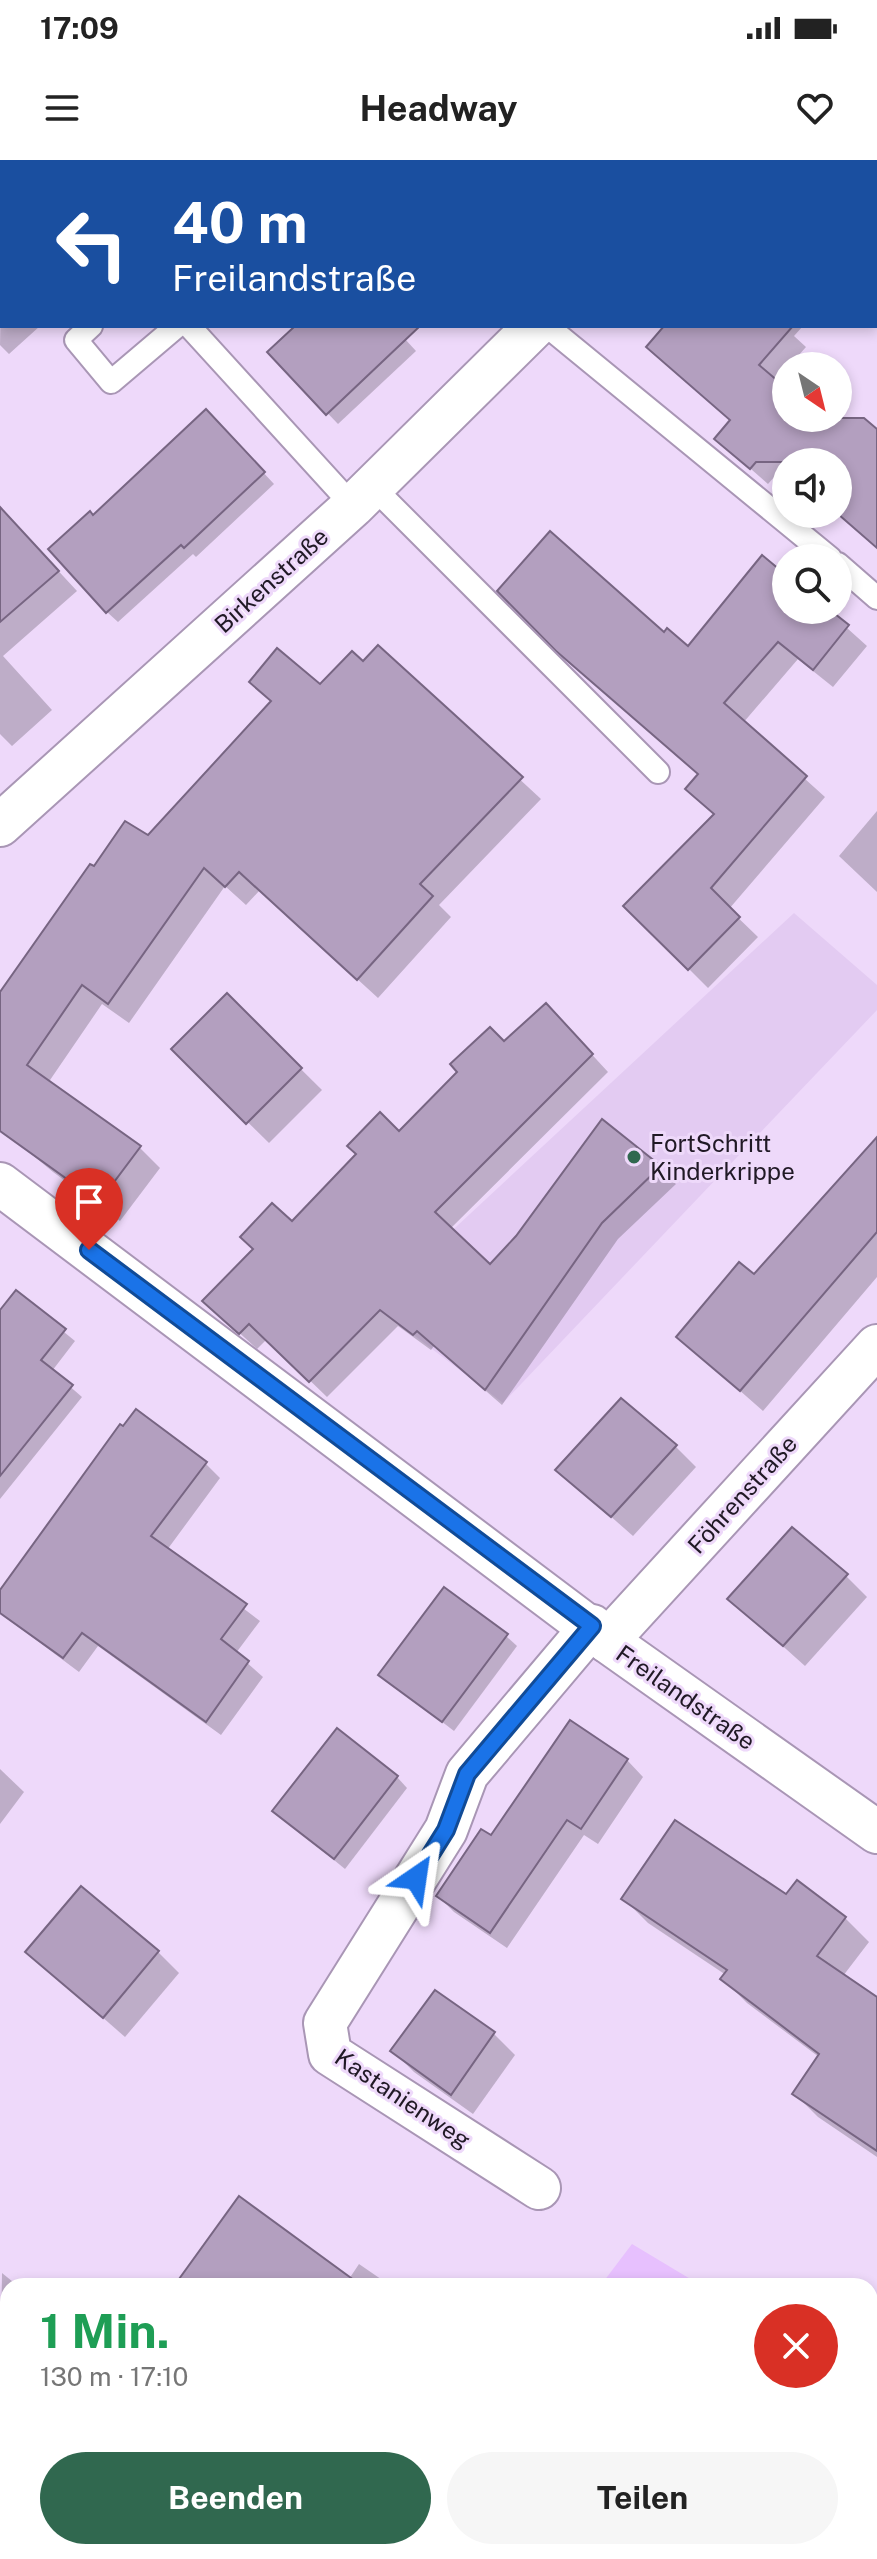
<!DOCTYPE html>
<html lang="de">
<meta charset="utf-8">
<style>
:root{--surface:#fff;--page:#f6f6f6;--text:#222;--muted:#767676;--accent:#30684f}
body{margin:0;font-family:"Public Sans",sans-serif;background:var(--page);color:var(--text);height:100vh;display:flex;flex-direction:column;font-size:30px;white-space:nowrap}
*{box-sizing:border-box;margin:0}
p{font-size:26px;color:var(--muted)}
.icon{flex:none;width:44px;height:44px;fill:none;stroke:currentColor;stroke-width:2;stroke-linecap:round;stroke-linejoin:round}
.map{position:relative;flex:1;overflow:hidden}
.side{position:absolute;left:0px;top:2118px;width:878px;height:282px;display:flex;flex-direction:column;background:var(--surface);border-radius:24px 24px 0 0;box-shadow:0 4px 12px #0003}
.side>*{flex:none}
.hud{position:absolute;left:0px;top:0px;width:878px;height:168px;box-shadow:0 4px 12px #0003;background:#1a4fa0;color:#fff;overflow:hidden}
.needle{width:52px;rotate:145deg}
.buttons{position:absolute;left:772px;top:192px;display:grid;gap:16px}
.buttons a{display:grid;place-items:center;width:80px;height:80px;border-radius:50%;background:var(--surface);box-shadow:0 4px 12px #0003;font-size:40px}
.pin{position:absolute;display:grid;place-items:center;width:68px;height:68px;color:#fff;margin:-82px -34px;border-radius:50% 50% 50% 0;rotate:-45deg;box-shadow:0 0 8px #0007}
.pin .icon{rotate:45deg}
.me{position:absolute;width:88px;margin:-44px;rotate:32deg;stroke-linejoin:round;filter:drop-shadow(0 0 6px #0008)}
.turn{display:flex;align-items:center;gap:28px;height:168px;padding:0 40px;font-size:36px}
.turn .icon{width:104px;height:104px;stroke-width:2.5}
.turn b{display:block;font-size:56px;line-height:68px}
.round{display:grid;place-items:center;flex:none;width:84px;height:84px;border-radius:42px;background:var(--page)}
.headline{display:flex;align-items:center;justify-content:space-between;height:136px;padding:0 40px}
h1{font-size:48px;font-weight:700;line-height:60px;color:#1e9e55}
.primary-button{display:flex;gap:16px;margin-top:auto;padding:16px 40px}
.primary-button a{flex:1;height:92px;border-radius:48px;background:var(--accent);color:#fff;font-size:32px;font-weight:700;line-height:92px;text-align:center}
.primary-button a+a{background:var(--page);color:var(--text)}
.status{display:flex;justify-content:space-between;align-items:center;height:56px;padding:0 40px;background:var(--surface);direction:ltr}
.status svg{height:22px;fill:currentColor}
header{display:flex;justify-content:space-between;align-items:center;height:104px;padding:0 40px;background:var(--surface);font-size:36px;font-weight:700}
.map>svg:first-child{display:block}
.built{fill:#e3cbf2}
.green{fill:#e7c0fe}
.shadow{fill:#0003}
.building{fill:#b39fbf;stroke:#776582;stroke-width:2}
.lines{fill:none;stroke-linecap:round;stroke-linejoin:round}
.service-casing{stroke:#a996b5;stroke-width:26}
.minor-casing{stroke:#a996b5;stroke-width:46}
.service{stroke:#fff;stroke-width:22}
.minor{stroke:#fff;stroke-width:42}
.route-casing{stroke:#114b97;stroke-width:20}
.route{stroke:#1a73e8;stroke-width:14}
.poi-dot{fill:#30684f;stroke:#eed9fa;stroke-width:3}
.labels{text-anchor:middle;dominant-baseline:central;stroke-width:6;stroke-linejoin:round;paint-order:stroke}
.street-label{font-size:24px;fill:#201925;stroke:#eed9fa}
.poi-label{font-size:24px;fill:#201925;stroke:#eed9fa;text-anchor:start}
</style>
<div class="status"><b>17:09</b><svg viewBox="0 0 49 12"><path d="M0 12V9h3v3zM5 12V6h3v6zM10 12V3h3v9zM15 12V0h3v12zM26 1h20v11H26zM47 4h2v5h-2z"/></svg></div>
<header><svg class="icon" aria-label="menu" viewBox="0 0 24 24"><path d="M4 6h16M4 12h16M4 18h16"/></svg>Headway<svg class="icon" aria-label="heart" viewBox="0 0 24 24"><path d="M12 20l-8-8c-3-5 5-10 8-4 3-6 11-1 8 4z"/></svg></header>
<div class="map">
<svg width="877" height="2399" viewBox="0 0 877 2399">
<rect width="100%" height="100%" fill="#eed9fa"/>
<path class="built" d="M794 753 877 825V850L503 1243 373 1144Z"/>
<g class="green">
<path d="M632 2084 702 2126H604V2121Z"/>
<path d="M472 2392H800L795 2399H468Z"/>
</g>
<g class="shadow">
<path d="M72 0H216L70 2Z"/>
<path d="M286 0H340L338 2Z"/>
<path d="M496 0H512L514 2H493Z"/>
<path d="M542 0H627L628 2H540Z"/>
<path d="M817 0H877L876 83V2Z"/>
<path d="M2 66V166H40L9 194 0 185Z"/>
<path d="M298 166H393L416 191 338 264 270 193Z"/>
<path d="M667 166H803L794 176 806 187 775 222 786 230V258H820L877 268V387L838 354V302H786V309L783 307 768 324 717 279 732 261Z"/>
<path d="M217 263 274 324 196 397 193 394 118 462 107 452 94 357Z"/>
<path d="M0 348 77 431 3 496 52 550 12 586 0 574Z"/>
<path d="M786 417V450H827L867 486 833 527 798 499 743 563 825 637 729 749 758 777 708 828 626 746 716 656 707 648 664 474 688 489Z"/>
<path d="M378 488 541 639 439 745 451 757 378 838 260 730 246 745 225 726 129 863 102 844 48 923 140 988 160 1008 120 1061 53 1012 0 968V835L94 709 148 678 272 543 251 522 320 527 363 504Z"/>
<path d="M877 651V732L839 696Z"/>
<path d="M227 836 322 930 269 983 174 889Z"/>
<path d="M562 862 608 912 450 1069 490 1107 517 1077 602 962 676 1024 618 1079 502 1245 434 1186 431 1190 398 1166 327 1237 267 1179 257 1189 222 1157 292 1064 504 884Z"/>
<path d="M877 980V1117L763 1251 679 1177 754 1117Z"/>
<path d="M16 1133 75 1181 52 1211 82 1237 0 1339V1153Z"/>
<path d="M675 1286 696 1307 633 1376 558 1310Z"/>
<path d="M205 1303 220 1318 167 1390 260 1461 236 1493 263 1517 221 1575 98 1486 79 1512 0 1453V1433Z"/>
<path d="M846 1416 867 1437 805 1506 730 1439Z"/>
<path d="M506 1476 517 1486 454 1571 381 1515Z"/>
<path d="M571 1562 627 1600 643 1617 598 1684 584 1675 507 1788 454 1752 438 1736 492 1678Z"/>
<path d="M0 1609 24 1632 0 1664Z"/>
<path d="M397 1617 407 1628 345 1709 274 1651Z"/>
<path d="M786 1737 845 1758 869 1782 843 1816 877 1839V1997L818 1957 794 1933 819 1897 747 1843 723 1819 726 1815 648 1763 624 1739Z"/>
<path d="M28 1792H158L179 1813 125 1877Z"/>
<path d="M435 1832 494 1874 515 1895 473 1954 414 1912 393 1891Z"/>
<path d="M359 2104 391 2126H190L349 2119Z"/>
<path d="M2 2113 18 2126H8L7 2255 0 2250Z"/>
<path d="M870 2360 877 2365V2399H828L833 2392H870Z"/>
<path d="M51 2392H234L229 2399H58Z"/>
<path d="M349 2392H371L382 2399H344Z"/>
</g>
<g class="building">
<path d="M295 166H420L326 255 267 192Z"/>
<path d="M664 166H793L759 205 786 228V258H864L877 269V388L838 354V302H756L750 309 714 279 730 260 646 187Z"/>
<path d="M206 249 265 312 184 388 181 385 106 453 48 389 90 351 93 355Z"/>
<path d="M0 347 59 411 0 462Z"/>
<path d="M550 371 664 472 667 468 688 486 762 395 786 415V450H830L849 465 813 510 778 482 724 543 807 616 711 728 740 757 688 810 623 746 714 654 685 629 698 614 556 491 497 431Z"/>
<path d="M378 485 523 617 420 724 433 736 357 820 239 712 225 727 204 708 108 844 82 825 27 905 141 986 99 1042 0 971V832L90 704 94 706 125 661 148 675 271 541 249 522 277 488 320 524 352 491 363 501Z"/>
<path d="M227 833 302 908 246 964 171 889Z"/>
<path d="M546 843 593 894 435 1052 490 1104 516 1076 602 959 661 1006 602 1063 485 1230 417 1171 413 1175 380 1150 309 1222 249 1164 239 1174 202 1141 253 1089 240 1077 272 1043 292 1061 356 994 347 986 380 952 399 971 457 912 450 904 490 867 504 881Z"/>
<path d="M877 977V1072L740 1231 676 1177 739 1102 754 1114Z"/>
<path d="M16 1130 66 1169 41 1200 73 1225 0 1316V1150Z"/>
<path d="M621 1238 677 1285 611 1357 555 1310Z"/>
<path d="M136 1249 207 1302 151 1376 247 1444 221 1479 249 1501 206 1562 82 1473 63 1498 0 1453V1430L120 1264 123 1266Z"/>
<path d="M792 1367 848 1414 783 1486 727 1439Z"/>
<path d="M444 1427 508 1474 442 1562 378 1515Z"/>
<path d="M570 1560 628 1599 581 1669 567 1660 490 1773 436 1736 481 1669 491 1675Z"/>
<path d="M337 1568 398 1616 334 1699 272 1651Z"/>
<path d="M675 1660 786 1734 797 1720 846 1757 817 1796 877 1837V1991L792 1934 819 1894 720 1819 727 1810 621 1739Z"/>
<path d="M81 1726 159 1791 103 1858 25 1792Z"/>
<path d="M435 1830 495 1872 451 1935 390 1891Z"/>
<path d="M239 2036 362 2126H174Z"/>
</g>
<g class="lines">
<g class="service-casing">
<g id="service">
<path d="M91 166 76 180 111 222 177 166"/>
<path d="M189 166 353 346"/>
<path d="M547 166 830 398"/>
<path d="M373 327 658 612"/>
<path d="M838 404 877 438"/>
</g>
</g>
<g class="minor-casing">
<g id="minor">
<path d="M712 2 714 0"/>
<path d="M0 665 353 346 535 166"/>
<path d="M0 1024 607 1481 877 1672"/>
<path d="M607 1481 877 1186"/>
<path d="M539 2028 330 1894 325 1863 446 1670 467 1614 592 1466"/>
</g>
</g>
<use href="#service" class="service"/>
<use href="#minor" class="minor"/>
</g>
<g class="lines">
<g class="route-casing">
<path id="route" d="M89 1090 592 1466 467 1614 446 1670 416 1718"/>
</g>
<use href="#route" class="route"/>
</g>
<circle class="poi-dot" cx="634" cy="997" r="8"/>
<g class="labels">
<g class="street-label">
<text transform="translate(271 420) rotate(-42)">Birkenstraße</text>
<text transform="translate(742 1334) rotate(-48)">Föhrenstraße</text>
<text transform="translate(686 1537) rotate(35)">Freilandstraße</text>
<text transform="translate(403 1938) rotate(34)">Kastanienweg</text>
</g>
<g class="poi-label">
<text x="650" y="983">FortSchritt<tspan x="650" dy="28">Kinderkrippe</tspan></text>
</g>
</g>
</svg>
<div class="buttons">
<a><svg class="needle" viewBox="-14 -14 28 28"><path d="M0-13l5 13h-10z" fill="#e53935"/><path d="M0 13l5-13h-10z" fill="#767676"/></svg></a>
<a><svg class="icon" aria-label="sound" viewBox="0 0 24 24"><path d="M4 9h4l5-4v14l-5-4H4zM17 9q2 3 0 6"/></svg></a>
<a><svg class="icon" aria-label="search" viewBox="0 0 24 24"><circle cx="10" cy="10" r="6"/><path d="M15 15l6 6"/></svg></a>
</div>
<div class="pin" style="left:89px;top:1090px;background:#d93025"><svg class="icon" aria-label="arrive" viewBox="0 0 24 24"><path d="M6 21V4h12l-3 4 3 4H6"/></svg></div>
<svg class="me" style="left:416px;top:1718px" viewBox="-20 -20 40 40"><path d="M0-17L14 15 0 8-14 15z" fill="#1a73e8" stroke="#fff" stroke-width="4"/></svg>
<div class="hud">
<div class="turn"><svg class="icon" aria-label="left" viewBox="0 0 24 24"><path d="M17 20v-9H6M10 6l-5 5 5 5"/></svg><div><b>40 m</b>Freilandstraße</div></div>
</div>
<section class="side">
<div class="headline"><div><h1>1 Min.</h1><p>130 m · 17:10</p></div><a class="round" style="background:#d93025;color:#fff"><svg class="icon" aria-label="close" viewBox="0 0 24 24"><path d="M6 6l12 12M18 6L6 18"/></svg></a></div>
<div class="primary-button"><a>Beenden</a><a>Teilen</a></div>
</section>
</div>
